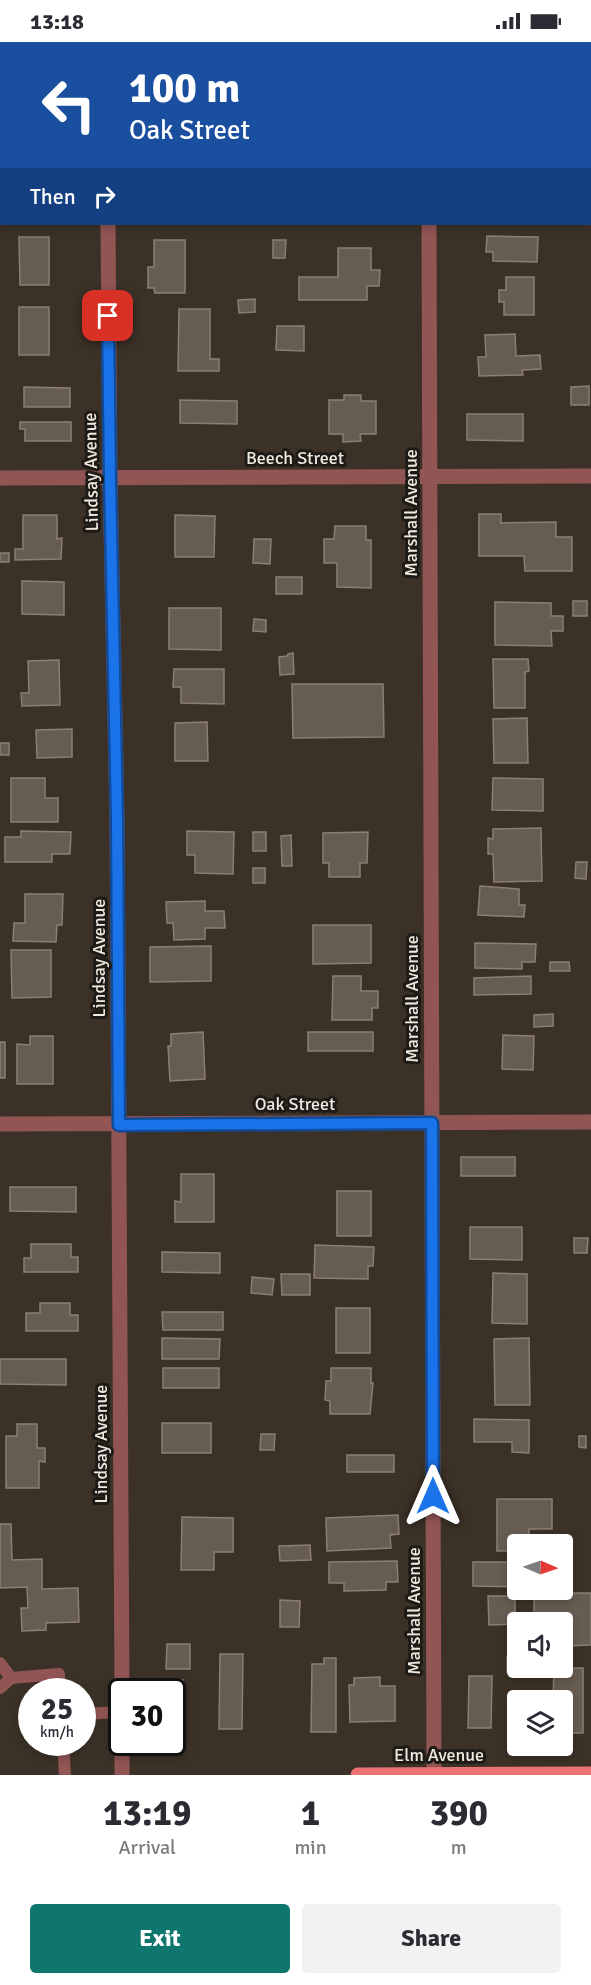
<!DOCTYPE html>
<style>
:root{--surface:#fff;--page:#f2f2f3;--text:#2b2b33;--muted:#7c7c81;--accent:#0f766e}
body{margin:0;font-family:Signika,sans-serif;background:var(--page);color:var(--text);height:100vh;display:flex;flex-direction:column;font-size:22px;white-space:nowrap}
*{box-sizing:border-box;margin:0}
p{font-size:20px;color:var(--muted)}
.icon{flex:none;width:33px;height:33px;fill:none;stroke:currentColor;stroke-width:2;stroke-linecap:round;stroke-linejoin:round}
.map{position:relative;height:1733px;overflow:hidden}
.sheet{display:flex;flex-direction:column;background:var(--surface);flex:1}
.sheet>*{flex:none}
.top-card{position:absolute;left:0px;top:0px;width:591px;height:183px;box-shadow:0 3px 9px #0003;background:#1a4fa0;color:#fff;overflow:hidden}
.needle{width:39px;rotate:92deg}
.controls{position:absolute;left:507px;top:1492px;display:grid;gap:12px}
.controls a{display:grid;place-items:center;width:66px;height:66px;border-radius:6px;background:var(--surface);box-shadow:0 3px 9px #0003;font-size:30px}
.speed{position:absolute;left:18px;top:1636px;display:flex;gap:12px;font-size:30px;font-weight:700;text-align:center}
.speed>*{display:grid;place-content:center;width:78px;height:78px;border-radius:50%;background:var(--surface);box-shadow:0 3px 9px #0003;line-height:1}
.speed small{font-size:15px;font-weight:400}
.speed .limit{border:3px solid #111;border-radius:9px;background:#fff;color:#111}
.pin{position:absolute;display:grid;place-items:center;width:51px;height:51px;color:#fff;margin:-26px;border-radius:12px;box-shadow:0 3px 9px #0006}
.me{position:absolute;width:66px;margin:-33px;rotate:0deg;stroke-linejoin:round;filter:drop-shadow(0 0 4px #0008)}
.turn{display:flex;align-items:center;gap:21px;height:126px;padding:0 30px;font-size:27px}
.turn .icon{width:78px;height:78px;stroke-width:2.5}
.turn b{display:block;font-size:42px;line-height:51px}
.then{display:flex;align-items:center;height:57px;padding:0 30px;background:#0003;gap:12px;font-size:22px}
.eta{display:flex;justify-content:space-evenly;align-items:center;height:102px;text-align:center}
.eta b{font-size:36px;font-weight:800;line-height:42px}
.primary-button{display:flex;gap:12px;margin-top:auto;padding:12px 30px}
.primary-button a{flex:1;height:69px;border-radius:6px;background:var(--accent);color:#fff;font-size:24px;font-weight:800;line-height:69px;text-align:center}
.primary-button a+a{background:var(--page);color:var(--text)}
.status{display:flex;justify-content:space-between;align-items:center;height:42px;padding:0 30px;background:var(--surface);direction:ltr}
.status svg{height:16px;fill:currentColor}
.map>svg:first-child{display:block}
.building{fill:#675c51;stroke:#8b7f73;stroke-width:1.5}
.lines{fill:none;stroke-linecap:round;stroke-linejoin:round}
.lane{stroke:#915554;stroke-width:12}
.street{stroke:#915554;stroke-width:15}
.primary{stroke:#ec7274;stroke-width:15}
.route-casing{stroke:#114b97;stroke-width:15}
.route{stroke:#1a73e8;stroke-width:10}
.labels{text-anchor:middle;dominant-baseline:central;stroke-width:6;stroke-linejoin:round;paint-order:stroke}
.street-label{font-size:18px;fill:#efe9e2;stroke:#1e1a15}
</style>
<div class="status"><b>13:18</b><svg viewBox="0 0 49 12"><path d="M0 12V9h3v3zM5 12V6h3v6zM10 12V3h3v9zM15 12V0h3v12zM26 1h20v11H26zM47 4h2v5h-2z"/></svg></div>
<div class="map">
<svg width="591" height="1733" viewBox="0 0 591 1733">
<rect width="100%" height="100%" fill="#3b3127"/>
<g class="building">
<rect x="260" y="0" width="115" height="2"/>
<rect x="477" y="0" width="52" height="2"/>
<path d="M487 194 538 195 537 220 493 219V210H486Z"/>
<path d="M19 195H49V243H20Z"/>
<path d="M154 198H185V251H155L154 246H148V225H154Z"/>
<path d="M273 198H286L285 216H273Z"/>
<path d="M338 206H371V228H380L379 244H367V258H299V235H338Z"/>
<path d="M506 235H534V273H504V260H499V248H506Z"/>
<path d="M255 257V270L239 271 238 258Z"/>
<rect x="19" y="265" width="30" height="48"/>
<path d="M179 267H210V317H219V329H178Z"/>
<path d="M277 284H304V309L276 308Z"/>
<path d="M515 292 516 314 540 313 541 327 522 328 523 333 479 334 478 315H486L485 293Z"/>
<path d="M589 344V363H571V345Z"/>
<path d="M24 345 70 346V365H24Z"/>
<path d="M344 353H361V359H376V392H360L361 399 343 400V392H329V358H344Z"/>
<path d="M180 358 237 359V382L180 381Z"/>
<path d="M467 372H523V399L467 398Z"/>
<path d="M20 380H71V399H25V387H20Z"/>
<path d="M479 472H501V481L556 480V495H572V529H525L524 514H479Z"/>
<path d="M23 473H57V497L62 496 61 517 15 518V507H23Z"/>
<path d="M175 473 215 474 214 515H175Z"/>
<path d="M335 484H366V498H371V546L337 545V521H324V497H334Z"/>
<path d="M254 497H271L270 522 253 521Z"/>
<rect x="0" y="511" width="9" height="9"/>
<rect x="276" y="535" width="26" height="17"/>
<path d="M22 539 64 540V573L22 572Z"/>
<rect x="573" y="559" width="14" height="15"/>
<path d="M495 560 551 561V574H563V589H551L552 604 495 603Z"/>
<path d="M169 566H221V608L169 607Z"/>
<path d="M254 577 266 578V590L253 589Z"/>
<path d="M293 611 294 632 280 633 279 615 287 614 288 612Z"/>
<path d="M493 617H528L529 629 525 630V666H494Z"/>
<path d="M59 618 60 663 22 664 21 651H29L28 619Z"/>
<path d="M174 627H224V662L181 661V645H173Z"/>
<path d="M292 642H383L384 695 293 696Z"/>
<path d="M527 676 528 721H494L493 677Z"/>
<path d="M207 680 208 719H175V681Z"/>
<path d="M72 687V715L37 716 36 688Z"/>
<rect x="0" y="701" width="9" height="12"/>
<path d="M11 736H45V756H58V780H11Z"/>
<path d="M493 736 543 737V769L492 768Z"/>
<path d="M541 786 542 839 494 840 493 812H488V796L493 797V787Z"/>
<path d="M21 789 71 790 70 812H52V820H5V795H21Z"/>
<path d="M187 789 234 790 233 832 195 831V813H187Z"/>
<rect x="253" y="790" width="13" height="19"/>
<path d="M368 790 367 821H360V835H329V821H323V791Z"/>
<path d="M291 793 292 824H282L281 794Z"/>
<path d="M576 820H587L586 837 575 836Z"/>
<rect x="253" y="826" width="12" height="15"/>
<path d="M480 844 519 847V863H525L524 875 478 873Z"/>
<path d="M25 852H63L62 883H57L56 900 13 899 14 881H25Z"/>
<path d="M205 859V869H224L225 886H205V897L174 898 173 881H167L166 860Z"/>
<path d="M313 883H371V921L313 922Z"/>
<path d="M475 901 536 902 535 920H522V927L475 926Z"/>
<path d="M211 904V939L150 940V905Z"/>
<path d="M11 908H51V955L12 956Z"/>
<path d="M550 920H569L570 929H550Z"/>
<path d="M333 934H361V949H378V966H372V978H332Z"/>
<path d="M531 934V952L474 953V936Z"/>
<path d="M553 972V984L534 985V973Z"/>
<path d="M203 990 205 1037 170 1039 168 1004H171V992Z"/>
<rect x="308" y="990" width="65" height="19"/>
<path d="M503 993 534 994 533 1028 502 1027Z"/>
<path d="M30 994H53V1042H17V1002L30 1003Z"/>
<rect x="0" y="1000" width="5" height="36"/>
<rect x="461" y="1115" width="54" height="19"/>
<path d="M181 1132H214V1180H175V1159L181 1160Z"/>
<path d="M10 1145H76V1170L10 1169Z"/>
<rect x="337" y="1149" width="34" height="45"/>
<path d="M470 1185H522V1218L470 1217Z"/>
<path d="M574 1196H588L587 1211H574Z"/>
<path d="M31 1202H71V1215H78V1230H24V1216H31Z"/>
<path d="M315 1203 374 1205 373 1224H368V1237L314 1236Z"/>
<path d="M162 1210 220 1211V1231L162 1230Z"/>
<path d="M493 1231 527 1232V1282L492 1281Z"/>
<path d="M281 1232H310V1253H282Z"/>
<path d="M252 1235 274 1237 272 1253 251 1251Z"/>
<path d="M40 1261H70V1273H78V1289H26V1271H40Z"/>
<rect x="336" y="1266" width="34" height="45"/>
<path d="M162 1270H223V1288H163Z"/>
<path d="M162 1296 220 1297 219 1317H162Z"/>
<path d="M529 1296 530 1363H495L494 1297Z"/>
<path d="M0 1317H66V1343L0 1342Z"/>
<rect x="163" y="1326" width="56" height="20"/>
<path d="M331 1326H371V1341H373L370 1372H330V1359L325 1358 326 1339H331Z"/>
<path d="M474 1377 529 1378V1411L512 1410V1400H474Z"/>
<rect x="162" y="1381" width="49" height="30"/>
<path d="M17 1382H37V1406H45V1420L39 1419V1446H6V1394H17Z"/>
<path d="M261 1392H275L274 1408H260Z"/>
<path d="M579 1394H586V1406L579 1405Z"/>
<rect x="347" y="1413" width="47" height="17"/>
<path d="M497 1457H552V1487H529V1503H518V1509H497Z"/>
<path d="M398 1473 399 1492 390 1493 391 1506 327 1509 326 1476Z"/>
<path d="M182 1475 233 1476V1510H214V1528H181Z"/>
<path d="M0 1482H11L12 1518 42 1517V1547L78 1546 79 1580 46 1581V1588L22 1589 21 1566H28L27 1545 0 1546Z"/>
<path d="M310 1503 311 1518 280 1519 279 1504Z"/>
<path d="M397 1519 398 1540H386V1548L344 1549V1541H329V1520Z"/>
<path d="M473 1520H518V1545L473 1544Z"/>
<path d="M534 1551H591V1603L566 1604V1586H562V1581H534Z"/>
<path d="M488 1554H515V1582L489 1583Z"/>
<path d="M280 1558 300 1559 299 1585H280Z"/>
<path d="M167 1602H190V1627H166Z"/>
<path d="M220 1612H243L242 1687H219Z"/>
<path d="M507 1615H518V1626H525V1630H507Z"/>
<path d="M324 1616H336V1690H311L312 1622H324Z"/>
<path d="M554 1626H583V1691H562V1659H553Z"/>
<path d="M469 1634H492L491 1686H468Z"/>
<path d="M380 1635V1644H395V1679L350 1680 349 1643H354V1636Z"/>
<path d="M156 1637 183 1638 182 1683H172V1650H156Z"/>
</g>
<g class="lines">
<g class="lane">
<path d="M50 2 53 0"/>
<path d="M0 35 2 34"/>
<path d="M0 1621 11 1636 59 1632 60 1650"/>
<path d="M0 1646 11 1636"/>
<path d="M82 1672 122 1670"/>
<path d="M63 1701 65 1733"/>
</g>
<g class="street">
<path d="M428 0V2"/>
<path d="M108 182 110 436 117 775 122 1650"/>
<path d="M429 182 434 1733"/>
<path d="M0 436 591 434"/>
<path d="M0 1082 591 1080"/>
<path d="M122 1701V1733"/>
</g>
<path class="primary" d="M358 1733 591 1732"/>
</g>
<g class="lines">
<g class="route-casing">
<path id="route" d="M108 274 110 436 117 775 119 1083 432 1081 433 1454"/>
</g>
<use href="#route" class="route"/>
</g>
<g class="labels">
<g class="street-label">
<text x="295" y="416">Beech Street</text>
<text transform="translate(91 430) rotate(-91)">Lindsay Avenue</text>
<text transform="translate(411 471) rotate(-90)">Marshall Avenue</text>
<text transform="translate(99 916) rotate(-90)">Lindsay Avenue</text>
<text transform="translate(412 957) rotate(-90)">Marshall Avenue</text>
<text x="295" y="1062">Oak Street</text>
<text transform="translate(101 1402) rotate(-90)">Lindsay Avenue</text>
<text transform="translate(414 1569) rotate(-90)">Marshall Avenue</text>
<text x="439" y="1713">Elm Avenue</text>
</g>
</g>
</svg>
<div class="controls">
<a><svg class="needle" viewBox="-14 -14 28 28"><path d="M0-13l5 13h-10z" fill="#e53935"/><path d="M0 13l5-13h-10z" fill="#7c7c81"/></svg></a>
<a><svg class="icon" aria-label="sound" viewBox="0 0 24 24"><path d="M4 9h4l5-4v14l-5-4H4zM17 9q2 3 0 6"/></svg></a>
<a><svg class="icon" aria-label="layers" viewBox="0 0 24 24"><path d="M12 4l9 5-9 5-9-5zM3 14l9 5 9-5"/></svg></a>
</div>
<div class="speed"><div>25<small>km/h</small></div><div class="limit">30</div></div>
<div class="pin" style="left:108px;top:274px;background:#d93025"><svg class="icon" aria-label="arrive" viewBox="0 0 24 24"><path d="M6 21V4h12l-3 4 3 4H6"/></svg></div>
<svg class="me" style="left:433px;top:1454px" viewBox="-20 -20 40 40"><path d="M0-17L14 15 0 8-14 15z" fill="#1a73e8" stroke="#fff" stroke-width="4"/></svg>
<div class="top-card">
<div class="turn"><svg class="icon" aria-label="left" viewBox="0 0 24 24"><path d="M17 20v-9H6M10 6l-5 5 5 5"/></svg><div><b>100 m</b>Oak Street</div></div>
<div class="then">Then<svg class="icon" aria-label="right" viewBox="0 0 24 24"><path d="M7 20v-9h11M14 6l5 5-5 5"/></svg></div>
</div>
</div>
<section class="sheet">
<div class="eta">
<div><b>13:19</b><p>Arrival</p></div>
<div><b>1</b><p>min</p></div>
<div><b>390</b><p>m</p></div>
</div>
<div class="primary-button"><a>Exit</a><a>Share</a></div>
</section>
